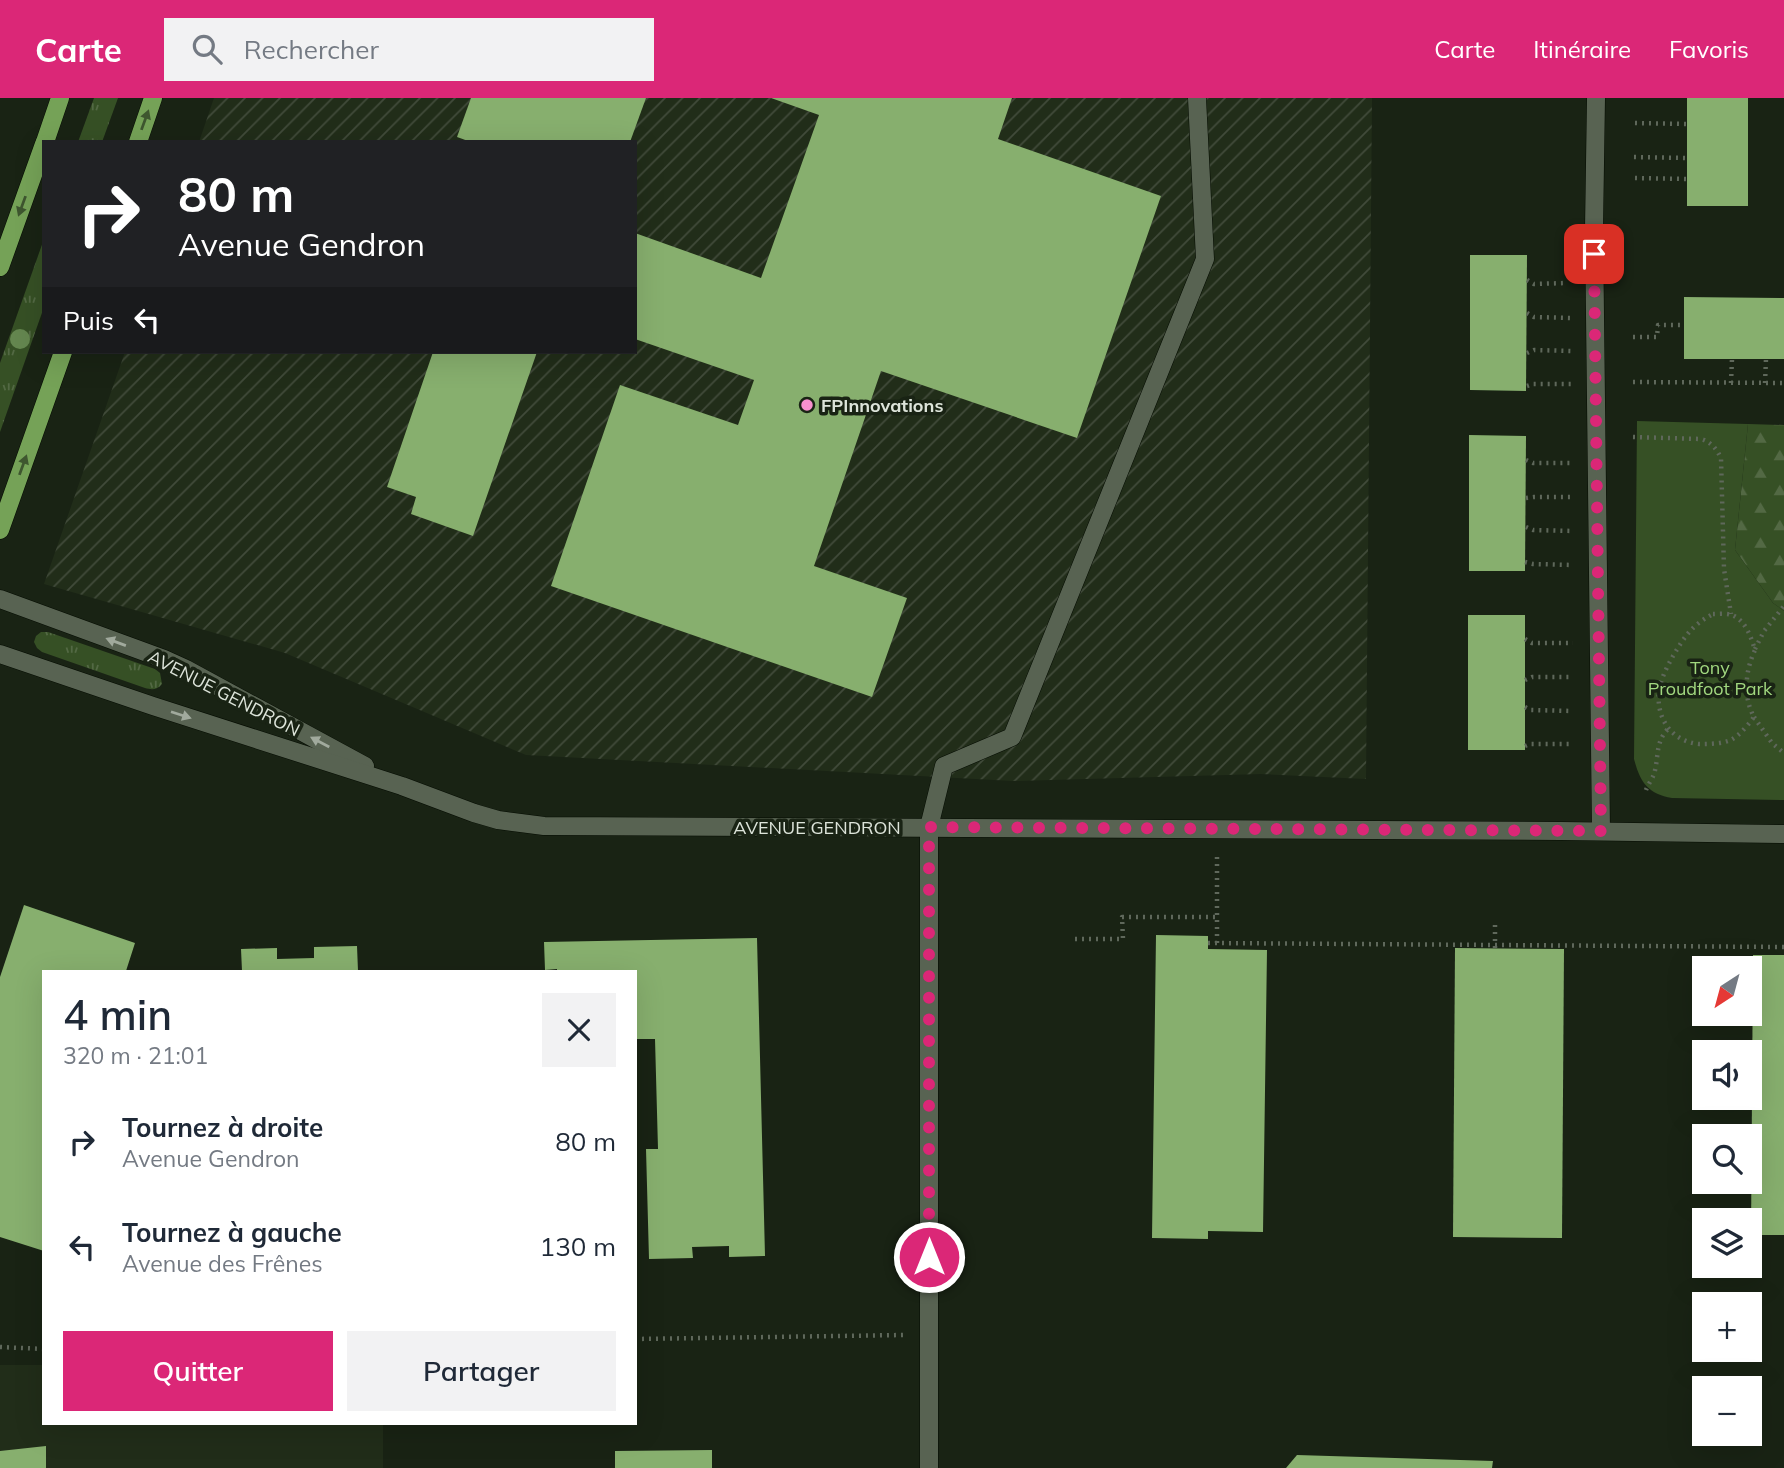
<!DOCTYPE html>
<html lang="fr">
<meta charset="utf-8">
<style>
:root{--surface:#fff;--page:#f2f2f3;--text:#1f2937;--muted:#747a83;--accent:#db2777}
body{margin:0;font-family:Mulish,sans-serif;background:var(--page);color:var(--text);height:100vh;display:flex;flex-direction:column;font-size:26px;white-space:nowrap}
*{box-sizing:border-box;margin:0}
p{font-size:23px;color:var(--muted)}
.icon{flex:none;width:38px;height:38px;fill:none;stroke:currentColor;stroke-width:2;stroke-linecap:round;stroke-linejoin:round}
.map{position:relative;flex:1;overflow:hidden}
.sheet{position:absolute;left:42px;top:872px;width:595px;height:455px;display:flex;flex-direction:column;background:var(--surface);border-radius:0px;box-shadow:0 7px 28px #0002}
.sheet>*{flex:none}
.banner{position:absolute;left:42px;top:42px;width:595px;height:214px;border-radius:0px;box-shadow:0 7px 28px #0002;background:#202124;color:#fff;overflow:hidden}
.needle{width:46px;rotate:216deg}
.buttons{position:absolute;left:1692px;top:858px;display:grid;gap:14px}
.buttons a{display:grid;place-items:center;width:70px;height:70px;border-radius:0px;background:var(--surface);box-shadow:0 7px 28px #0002;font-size:35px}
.pin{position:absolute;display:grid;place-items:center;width:60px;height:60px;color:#fff;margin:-30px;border-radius:14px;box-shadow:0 4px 10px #0006}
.me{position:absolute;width:77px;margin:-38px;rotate:0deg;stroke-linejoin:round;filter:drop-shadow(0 0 5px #0008)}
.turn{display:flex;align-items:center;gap:24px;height:147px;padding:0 21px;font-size:32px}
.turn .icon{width:91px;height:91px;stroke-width:2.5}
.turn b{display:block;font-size:49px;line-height:60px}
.then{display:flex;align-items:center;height:66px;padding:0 21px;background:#0003;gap:14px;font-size:26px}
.round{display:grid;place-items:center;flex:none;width:74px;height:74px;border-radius:0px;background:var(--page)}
.head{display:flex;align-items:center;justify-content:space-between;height:119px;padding:0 21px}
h1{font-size:42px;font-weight:600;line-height:52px}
.button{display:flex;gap:14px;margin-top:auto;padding:14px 21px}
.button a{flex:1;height:80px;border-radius:0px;background:var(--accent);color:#fff;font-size:28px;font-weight:600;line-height:80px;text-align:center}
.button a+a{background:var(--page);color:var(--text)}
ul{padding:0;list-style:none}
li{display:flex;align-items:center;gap:21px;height:105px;padding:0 21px}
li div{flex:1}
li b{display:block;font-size:26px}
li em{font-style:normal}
header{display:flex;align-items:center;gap:42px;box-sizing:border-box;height:98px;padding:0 35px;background:var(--accent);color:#fff}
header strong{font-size:33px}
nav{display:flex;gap:38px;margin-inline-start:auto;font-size:24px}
.search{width:490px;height:63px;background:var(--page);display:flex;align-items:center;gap:18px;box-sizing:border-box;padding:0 24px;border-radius:0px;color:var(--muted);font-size:26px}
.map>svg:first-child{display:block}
.built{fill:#212d19}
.industrial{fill:url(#industrial-furrows)}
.grass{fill:url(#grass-tufts)}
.forest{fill:url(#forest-firs)}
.park{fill:#365025}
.building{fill:#87af6e}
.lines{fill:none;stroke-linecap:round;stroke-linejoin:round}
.minor-casing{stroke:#050c02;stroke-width:19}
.major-casing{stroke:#050c02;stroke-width:19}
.path{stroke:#5f685b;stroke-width:4.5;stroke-dasharray:2 5;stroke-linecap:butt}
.minor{stroke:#586352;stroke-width:18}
.major{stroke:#75a257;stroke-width:18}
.tree{fill:#64864f}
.oneway{fill:#3e562f}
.oneway2{fill:#a1aa9d}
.route{stroke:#db2777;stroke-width:12;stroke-dasharray:0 21.6}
.poi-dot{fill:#f790cd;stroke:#192314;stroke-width:2.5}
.labels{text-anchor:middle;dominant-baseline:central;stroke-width:7;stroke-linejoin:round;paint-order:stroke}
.poi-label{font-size:18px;font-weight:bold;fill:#dde4da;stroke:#192314;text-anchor:start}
.park-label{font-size:18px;fill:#a1d77f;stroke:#192314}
.street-label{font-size:18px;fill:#dde4da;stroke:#192314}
</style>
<header>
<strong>Carte</strong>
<div class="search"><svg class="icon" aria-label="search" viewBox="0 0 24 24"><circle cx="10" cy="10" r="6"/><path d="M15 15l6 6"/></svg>Rechercher</div>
<nav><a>Carte</a><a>Itinéraire</a><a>Favoris</a></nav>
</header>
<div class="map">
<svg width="1784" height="1370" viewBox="0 0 1784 1370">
<defs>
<pattern id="industrial-furrows" width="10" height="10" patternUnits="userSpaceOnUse" patternTransform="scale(1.75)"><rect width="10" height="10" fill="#212d19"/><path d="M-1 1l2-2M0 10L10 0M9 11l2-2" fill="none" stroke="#414b3a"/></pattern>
<pattern id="grass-tufts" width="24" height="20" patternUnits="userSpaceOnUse" patternTransform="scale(1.75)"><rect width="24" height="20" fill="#365025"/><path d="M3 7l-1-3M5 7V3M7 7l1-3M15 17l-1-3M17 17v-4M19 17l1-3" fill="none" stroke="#536944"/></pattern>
<pattern id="forest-firs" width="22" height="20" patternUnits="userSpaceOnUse" patternTransform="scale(1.75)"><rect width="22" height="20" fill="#365025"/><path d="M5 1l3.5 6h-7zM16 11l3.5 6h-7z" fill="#536944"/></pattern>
</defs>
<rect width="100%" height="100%" fill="#192314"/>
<path class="built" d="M0 1267H44V1325H383V1370H0Z"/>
<path class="industrial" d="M214 0H1372L1366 681 1261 676 1013 683 526 657 285 555 44 486 125 254H635V44H199Z"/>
<g class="grass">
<path d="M94 0H118L102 44H78Z"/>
<path d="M44 141V209L0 334V265Z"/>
<path d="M41 534H48L155 571 160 575 162 586C157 592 152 592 145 590L42 554 37 550 34 544 36 538Z"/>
</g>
<path class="forest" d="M1748 326 1784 327V513L1773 505 1735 452Z"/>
<path class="park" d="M1637 323 1748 326 1735 452 1773 505 1784 513V702L1672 700C1648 696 1640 684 1634 661Z"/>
<g class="building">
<path d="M471 0H646L630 44H471L457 39Z"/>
<path d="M771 0H1012L998 41 1161 98 1077 340 881 273 814 468 907 500 872 599 551 488 620 287 738 327 754 282 635 241V135L761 180 819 17Z"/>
<rect x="1687" y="0" width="61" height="108"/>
<path d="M1470 157H1527L1526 293 1470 292Z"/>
<path d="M1684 199 1784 200V261H1684Z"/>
<path d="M433 254H537L473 438 411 416 416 399 387 389Z"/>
<path d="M1469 337 1526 338 1525 473H1469Z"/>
<rect x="1468" y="517" width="57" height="135"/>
<path d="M24 807 135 845 126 873H44V1153L0 1139V879Z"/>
<path d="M1156 837 1208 838V851L1267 852 1263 1134 1208 1133V1141L1152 1140Z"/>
<path d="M757 840 765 1158 729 1159V1148L692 1149 693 1160 649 1161 646 1051H658L655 941H635V873H557V871L545 872 544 844Z"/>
<path d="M357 848 358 873H242L241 851 277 850V861L314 860V849Z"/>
<path d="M1455 850 1564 851 1562 1140 1453 1139Z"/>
<path d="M1753 857H1784V1137H1751Z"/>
<path d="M46 1348V1370H0V1353Z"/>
<path d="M712 1352V1370H615V1353Z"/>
<path d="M1297 1357 1493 1363 1492 1370H1286Z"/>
</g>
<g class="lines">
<g class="minor-casing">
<g id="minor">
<path d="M1596 0 1594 131 1601 733"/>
<path d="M0 501 164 561 186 571 365 668"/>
<path d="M0 556 153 608 402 688 474 715 498 722 544 728 1561 733 1784 736"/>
<path d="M929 1370V729L944 668 1012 639 1205 161 1197 0"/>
</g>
</g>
<g class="major-casing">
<g id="major">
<path d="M45 44 60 0"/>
<path d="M138 44 153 0"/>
<path d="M0 169 44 46"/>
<path d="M0 432 63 254"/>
</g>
</g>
<g class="path">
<path d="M1635 25 1687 26"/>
<path d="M1634 59 1687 60"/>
<path d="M1635 80 1687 81"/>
<path d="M1527 182 1534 186 1567 185"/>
<path d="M1527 215 1534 219 1571 220"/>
<path d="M1633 239H1657L1658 227H1684"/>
<path d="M1527 255 1534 252 1571 253"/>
<path d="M1633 284 1784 285"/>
<path d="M1731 285 1732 261"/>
<path d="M1765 285 1766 261"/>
<path d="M1527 288 1533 286H1571"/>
<path d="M1633 339 1701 341C1711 344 1716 350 1721 360L1724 471 1731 516"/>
<path d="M1526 362 1533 365H1570"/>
<path d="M1526 400 1534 399H1570"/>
<path d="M1526 429 1533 432 1573 433"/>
<path d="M1525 464 1533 466 1573 467"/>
<path d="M1713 516C1719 516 1727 515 1732 517 1746 523 1751 539 1755 552 1745 573 1743 599 1754 619 1748 627 1740 637 1731 642 1721 646 1709 646 1699 646 1670 643 1656 619 1659 593 1661 580 1667 569 1673 558 1685 538 1692 527 1713 516Z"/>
<path d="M1525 541 1532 545H1573"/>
<path d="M1755 551 1764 533 1784 508"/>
<path d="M1525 582 1532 579H1573"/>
<path d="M1525 609 1531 612 1572 613"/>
<path d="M1754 619 1772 645 1784 655"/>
<path d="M1525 648 1530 646H1573"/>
<path d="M1646 692C1648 687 1652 681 1654 676 1659 660 1655 644 1668 631"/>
<path d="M1495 827V850"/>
<path d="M1075 841H1123L1122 819H1217"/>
<path d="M1208 845 1784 849"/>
<path d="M1217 845V759"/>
<path d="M635 1241 904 1237"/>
<path d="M0 1249 44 1251"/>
</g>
<use href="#minor" class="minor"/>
<use href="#major" class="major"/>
</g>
<circle class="tree" cx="20" cy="241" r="10"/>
<defs><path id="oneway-solid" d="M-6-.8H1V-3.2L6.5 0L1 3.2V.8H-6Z" transform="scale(1.75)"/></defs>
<g class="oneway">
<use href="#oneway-solid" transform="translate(145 22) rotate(-70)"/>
<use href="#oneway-solid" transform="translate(22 108) rotate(110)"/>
<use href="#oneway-solid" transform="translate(23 367) rotate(-70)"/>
</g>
<g class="oneway2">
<use href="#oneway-solid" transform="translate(116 544) rotate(-160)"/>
<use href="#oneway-solid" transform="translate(181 617) rotate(18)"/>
<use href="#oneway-solid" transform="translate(320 644) rotate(-152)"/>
</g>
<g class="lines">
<path class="route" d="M929 1159V729L1601 733 1594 156"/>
</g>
<circle class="poi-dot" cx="807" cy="307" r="7"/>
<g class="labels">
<g class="poi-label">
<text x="821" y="307">FPInnovations</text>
</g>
<g class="park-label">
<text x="1710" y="569">Tony<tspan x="1710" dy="21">Proudfoot Park</tspan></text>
</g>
<g class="street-label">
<text transform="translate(224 595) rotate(27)">AVENUE GENDRON</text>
<text x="817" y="729">AVENUE GENDRON</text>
</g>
</g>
</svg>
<div class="buttons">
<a><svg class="needle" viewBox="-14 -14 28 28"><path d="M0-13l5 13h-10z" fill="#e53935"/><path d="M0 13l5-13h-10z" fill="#747a83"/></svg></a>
<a><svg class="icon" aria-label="sound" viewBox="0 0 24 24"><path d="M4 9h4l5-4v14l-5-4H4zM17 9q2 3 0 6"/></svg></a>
<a><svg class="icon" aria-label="search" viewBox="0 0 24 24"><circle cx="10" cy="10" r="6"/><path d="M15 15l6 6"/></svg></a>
<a><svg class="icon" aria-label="layers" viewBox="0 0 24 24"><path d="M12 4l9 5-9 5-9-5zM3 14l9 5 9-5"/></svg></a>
<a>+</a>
<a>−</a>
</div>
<div class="pin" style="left:1594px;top:156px;background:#d93025"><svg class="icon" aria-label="arrive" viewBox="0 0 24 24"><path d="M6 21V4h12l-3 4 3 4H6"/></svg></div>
<svg class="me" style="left:929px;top:1159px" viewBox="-20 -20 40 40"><circle r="17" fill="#db2777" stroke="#fff" stroke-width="3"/><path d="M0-11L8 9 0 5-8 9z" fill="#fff"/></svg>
<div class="banner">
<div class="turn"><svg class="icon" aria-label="right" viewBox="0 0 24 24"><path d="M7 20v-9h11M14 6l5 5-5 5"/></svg><div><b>80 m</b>Avenue Gendron</div></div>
<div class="then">Puis<svg class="icon" aria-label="left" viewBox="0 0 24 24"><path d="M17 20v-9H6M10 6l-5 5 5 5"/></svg></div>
</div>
<section class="sheet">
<div class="head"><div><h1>4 min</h1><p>320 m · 21:01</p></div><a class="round"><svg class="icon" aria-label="close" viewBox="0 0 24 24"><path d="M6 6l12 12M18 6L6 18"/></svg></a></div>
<ul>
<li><svg class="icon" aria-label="right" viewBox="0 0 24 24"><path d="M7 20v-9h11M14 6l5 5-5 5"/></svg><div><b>Tournez à droite</b><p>Avenue Gendron</p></div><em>80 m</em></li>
<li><svg class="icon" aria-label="left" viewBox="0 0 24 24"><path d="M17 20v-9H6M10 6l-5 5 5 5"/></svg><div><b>Tournez à gauche</b><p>Avenue des Frênes</p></div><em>130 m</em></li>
</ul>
<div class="button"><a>Quitter</a><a>Partager</a></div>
</section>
</div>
